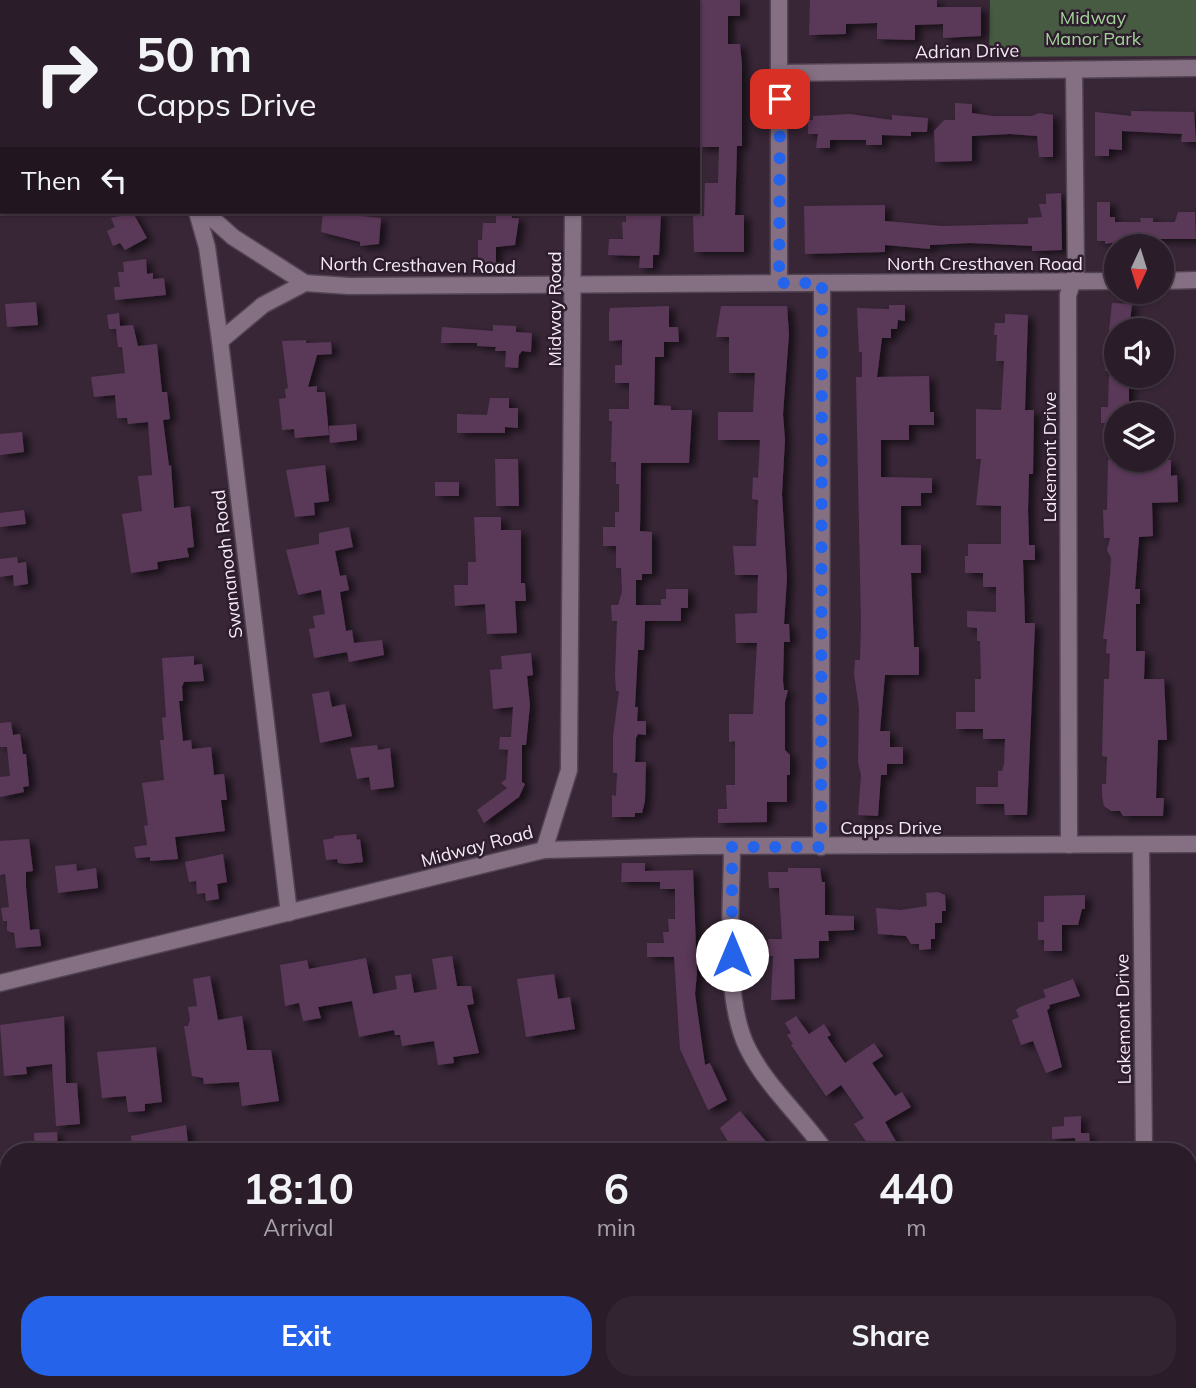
<!DOCTYPE html>
<style>
:root{--surface:#2a1c29;--page:#322531;--text:#f1f3f6;--muted:#a5a1a8;--line:#463a46;--accent:#2563eb}
body{margin:0;font-family:Mulish,sans-serif;background:var(--page);color:var(--text);height:100vh;display:flex;flex-direction:column;font-size:26px;white-space:nowrap}
*{box-sizing:border-box;margin:0}
p{font-size:23px;color:var(--muted)}
.icon{flex:none;width:38px;height:38px;fill:none;stroke:currentColor;stroke-width:2;stroke-linecap:round;stroke-linejoin:round}
.map{position:relative;flex:1;overflow:hidden}
.details{position:absolute;left:0px;top:1143px;width:1197px;height:247px;display:flex;flex-direction:column;background:var(--surface);border-radius:28px 28px 0 0;box-shadow:0 2px 5px #0004,0 0 0 2px var(--line)}
.details>*{flex:none}
.banner{position:absolute;left:0px;top:0px;width:700px;height:214px;box-shadow:0 2px 5px #0004,0 0 0 2px var(--line);background:#2a1c29;color:var(--text);overflow:hidden}
.needle{width:46px;rotate:184deg}
.fabs{position:absolute;left:1104px;top:234px;display:grid;gap:14px}
.fabs a{display:grid;place-items:center;width:70px;height:70px;border-radius:50%;background:var(--surface);box-shadow:0 2px 5px #0004,0 0 0 2px var(--line);font-size:35px}
.pin{position:absolute;display:grid;place-items:center;width:60px;height:60px;color:#fff;margin:-30px;border-radius:14px;box-shadow:0 4px 10px #0006}
.me{position:absolute;width:77px;margin:-38px;rotate:0deg;stroke-linejoin:round;filter:drop-shadow(0 0 5px #0008)}
.turn{display:flex;align-items:center;gap:24px;height:147px;padding:0 21px;font-size:32px}
.turn .icon{width:91px;height:91px;stroke-width:2.5}
.turn b{display:block;font-size:49px;line-height:60px}
.then{display:flex;align-items:center;height:66px;padding:0 21px;background:#0003;gap:14px;font-size:26px}
.eta{display:flex;justify-content:space-evenly;align-items:center;height:119px;text-align:center}
.eta b{font-size:42px;font-weight:700;line-height:49px}
.action{display:flex;gap:14px;margin-top:auto;padding:14px 21px}
.action a{flex:1;height:80px;border-radius:28px;background:var(--accent);color:#fff;font-size:28px;font-weight:700;line-height:80px;text-align:center}
.action a+a{background:var(--page);color:var(--text)}
.map>svg:first-child{display:block}
.green{fill:#465b42}
.building{fill:#5a3959;filter:url(#shadow)}
.lines{fill:none;stroke-linecap:round;stroke-linejoin:round}
.minor-casing{stroke:#524351;stroke-width:19}
.major-casing{stroke:#524351;stroke-width:23}
.minor{stroke:#846f83;stroke-width:16}
.major{stroke:#5b8793;stroke-width:19}
.route{stroke:#2563eb;stroke-width:12;stroke-dasharray:0 21.6}
.labels{text-anchor:middle;dominant-baseline:central;stroke-width:5;stroke-linejoin:round;paint-order:stroke}
.park-label{font-size:18px;fill:#a3d599;stroke:#2d1d2d}
.street-label{font-size:18px;fill:#f5e9f4;stroke:#2d1d2d}
</style>
<div class="map">
<svg width="1196" height="1388" viewBox="0 0 1196 1388">
<defs>
<filter id="shadow"><feDropShadow dx="6" dy="3.5" stdDeviation="3.5" flood-color="#0009"/></filter>
</defs>
<rect width="100%" height="100%" fill="#382637"/>
<path class="green" d="M990 0H1196V56L989 57Z"/>
<g class="building">
<path d="M698 0H740V16H728V44H740L742 65V146H737L735 215H744V252H694L693 216H704L705 183H718L719 147H698Z"/>
<path d="M810 0H937V7H981V36L943 38V24L915 25V40L877 39V23L846 24V34L809 35Z"/>
<path d="M955 103 972 104V113L993 116H1032L1039 113 1053 115V157H1039L1037 136 1010 134 972 136V161L935 162 934 131 944 120H955Z"/>
<path d="M1131 111 1194 112 1196 142H1181L1182 134 1122 131V150L1109 149V156H1095V112L1131 116Z"/>
<path d="M850 114 892 120V115L928 118 927 132H911V136L882 135V145H866V140H830V148H816L818 134H808V120H813V116Z"/>
<path d="M1061 193 1062 250 1032 251V246L970 243 930 245V249L885 245V252L805 254 804 206 885 205V221L942 226 1028 224V218L1042 217 1039 204H1046V194Z"/>
<path d="M1097 202H1110V217H1115V222H1141L1140 218H1153V222H1175L1178 212H1195L1196 239H1153L1146 244 1124 241 1105 244V241H1097Z"/>
<path d="M323 212 362 213 361 216 381 218 379 244 360 246V242L321 232Z"/>
<path d="M133 213 147 238 125 250 120 243 113 246 107 231 115 227 111 218Z"/>
<path d="M626 213H661L659 255H653V268H639L640 256 608 255 609 239H623L622 222H626Z"/>
<path d="M496 214H512V218H519L515 245 496 247V271L478 270V240H482L483 223H496Z"/>
<path d="M146 259 147 274 153 273V279L164 278 166 295 115 300 114 287H120L118 272H124L123 262Z"/>
<path d="M36 302 38 325 7 327 5 304Z"/>
<path d="M1112 303 1132 304 1129 331H1109Z"/>
<path d="M889 305H905V321L898 320 897 329H891V338H882L877 377 929 376 930 412H934V425H909V440H881V477L932 478V493H921V506H901V545H921V573H911L914 647H919V675H885L880 731H890V747H903V764H887V775H881L878 816 858 815 861 775 858 763 859 708 854 674 855 660H860L861 624 856 377H862V352H859L857 308 889 309Z"/>
<path d="M669 306V327H678L679 342H664V357H655L654 405 671 406V410H692L689 463H641L640 531 652 532V574H642V580H636V605H661V599H666V589H688V608H681V621H645L644 650H638L635 707H638L637 721H646V735L638 734 636 738 635 762H646L645 801 642 813H635V817H612V795L616 796 617 773H613V737L619 691H616L615 674 617 621H612L611 605H618L622 592 621 568H616V546H603V527H615V512H619V484H616V462H611L612 421H609V409H629V383H615V365H622V340L609 341V314L610 308Z"/>
<path d="M721 306H787L789 334 783 414 785 440 782 494 787 578 784 624H789L790 642H784L783 681 784 690H788L785 702V750L790 755V775H787V802H767V822L718 823V809H727L726 785H735V741L729 742V714H753L757 643H736L735 614 757 613 758 575H735L733 546H756L758 500 752 499 753 477 758 478 760 440H718V412H753L755 373H729V337H716Z"/>
<path d="M119 313 120 326 133 325 138 346 157 344 162 392H167L170 419 163 420 169 466 171 465 174 508 190 506 194 547 187 548 189 557 157 562 158 569 131 573 122 514 142 511 138 476 152 475 148 422 128 424 127 418H117L115 395 94 397 91 377 125 373 122 347H118L116 329H109L107 315Z"/>
<path d="M1005 314 1028 315 1025 410H1034L1033 474H1029L1028 510 1029 545H1035V560H1023L1025 623H1035L1027 815H1005L1004 804H976V787H998V771H1002L1004 764 1005 739H983V729H956V712H975V679H981L980 641H977V628L967 627V611L996 612V587H983V573H965V556H968V544H1001V506L976 505 981 459H976V409L1001 410 1004 361H996L997 335H994L995 323H1005Z"/>
<path d="M493 325 516 326V332L532 333 531 352 522 351 519 355 518 368 505 367 506 351H495L496 347 477 346V343H441L442 327 493 331Z"/>
<path d="M306 340V343L331 342 332 354 317 355 308 387 317 386V392H325L329 435 295 438 294 429 282 430 279 399 286 398 285 389 288 388 282 341Z"/>
<path d="M1104 342H1116V371H1105Z"/>
<path d="M1109 376H1129V415H1116V423H1101V407H1108Z"/>
<path d="M490 398H509V408H518V428L505 427V433H457V414L487 415Z"/>
<path d="M356 424 357 440 330 443 329 426Z"/>
<path d="M22 432 24 452 0 455V434Z"/>
<path d="M495 459H518L519 506H496Z"/>
<path d="M1108 460H1171V476L1177 475 1178 502 1152 503 1153 536 1139 537 1135 589H1140V604H1136V651H1145L1144 679H1164L1167 740H1158L1156 798H1164L1163 816H1123L1120 811H1111L1104 806 1102 796V784H1106L1107 757 1102 756 1104 679H1109L1110 654 1106 653 1107 639H1103L1110 576 1111 558 1107 550 1110 538H1104L1103 510H1107Z"/>
<path d="M325 465 329 501 314 503 315 515 295 517 286 470Z"/>
<rect x="435" y="482" width="24" height="14"/>
<path d="M24 510 26 524 0 527V513Z"/>
<path d="M474 517H501V530H521V583H525L526 601H515L517 633 487 634 485 604 455 606 454 585H468V562H476Z"/>
<path d="M349 527 353 547 335 551 340 576 346 575 349 590 340 592 346 631 352 630 354 643 382 640 384 655 349 662 347 652 314 658 309 629 315 628 313 616 325 614 321 590 298 595 286 550 319 544V533Z"/>
<path d="M17 557 18 563 26 562 28 584 14 586 13 575 0 577V559Z"/>
<path d="M531 653 533 675 527 676 530 705 526 745H522V782L525 784 519 797 484 823 477 810 507 788 501 783 506 779 508 750 499 749 500 737H511L513 707 493 709 490 670 502 669 501 656Z"/>
<path d="M194 656V665L202 664 204 681 184 682 182 687 183 701H179L183 741 191 740 192 749 211 747 214 775 224 774 227 800H221L225 831 175 837 178 859 150 861V857L136 858 134 847 147 845 144 826 148 825 142 783 164 780 160 740H164L162 718 166 717 162 658Z"/>
<path d="M329 691 332 707 345 704 352 736 320 743 312 694Z"/>
<path d="M11 722 13 735 20 734 23 754H26L29 786 23 787 24 792 0 797V777L10 776 7 747H0V723Z"/>
<path d="M377 745 378 750 390 748 394 787 371 790 369 777 357 779 350 748Z"/>
<path d="M356 834 357 840 360 839 363 862 346 864 338 863 337 859 326 860 323 840 334 838V836Z"/>
<path d="M29 839 33 871 26 872V887L30 930 39 929 41 946 16 948 14 933 7 931V921H3L1 908 9 907 5 874 0 875V841Z"/>
<path d="M223 854 227 882 217 884 219 899 206 901 205 893 197 894 196 881 189 882 185 862Z"/>
<path d="M622 863H645V871L693 870 697 973 695 994 705 1065 710 1063 727 1100 708 1110 680 1049 674 957H647V943H664L663 932H669L668 919H675V889H660V882H621Z"/>
<path d="M76 864 77 871 96 868 98 888 58 893 55 866Z"/>
<path d="M788 868H820L822 882H825V915L854 916V930L828 931 829 941H819V958L794 959 795 999 771 1000 773 956H769L768 939H782L779 888H769L768 872H788Z"/>
<path d="M938 892 945 895 946 911H942V923H935V939H931V949L919 950V944H911L906 936 878 934 876 908 901 910 927 906 926 893Z"/>
<path d="M1085 895V909H1082L1078 925H1062V951H1044V940H1038V922H1044V896Z"/>
<path d="M452 956 457 986H471L474 1004 467 1005 479 1053 453 1057 454 1063 438 1065 434 1041 402 1046 400 1035H395L394 1030 359 1037 352 1001 318 1007 321 1018 303 1021 299 1003 285 1006 280 965 307 960 309 969 366 958 373 994 397 989 395 976 411 974 414 993 437 989 432 959Z"/>
<path d="M554 974 558 999 570 997 575 1029 526 1037 517 979Z"/>
<path d="M210 976 218 1020 242 1016 247 1050H271L279 1101 242 1106 239 1082 204 1084 203 1078 192 1076 184 1026H188L190 1020 188 1007 197 1006 193 979Z"/>
<path d="M1073 979 1080 996 1049 1005 1050 1008 1047 1010 1062 1067 1046 1073 1033 1041 1021 1045 1012 1020 1019 1017 1016 1010 1020 1007 1046 997 1043 990Z"/>
<path d="M64 1016 66 1083H77L80 1124 56 1126 52 1064 26 1067 27 1074 4 1076 0 1025Z"/>
<path d="M796 1016 809 1034 824 1024 831 1035 827 1037 845 1063 874 1043 883 1056 872 1063 895 1096 902 1092 911 1107 885 1122 902 1152H873L854 1124 864 1118 841 1085 826 1096 791 1045 793 1044 787 1035 791 1033 785 1023Z"/>
<path d="M156 1047 162 1102 145 1104V1111L128 1112 126 1096 102 1098 97 1052Z"/>
<path d="M740 1111 775 1152H734L720 1128Z"/>
<path d="M1081 1116V1133H1089L1091 1151 1076 1152 1075 1138 1052 1139V1127L1064 1126V1117Z"/>
<path d="M186 1125 189 1152H133L131 1136Z"/>
<path d="M57 1132 58 1152H35L34 1133Z"/>
</g>
<g class="lines">
<g class="minor-casing">
<g id="minor">
<path d="M37 0 38 2"/>
<path d="M574 2V0"/>
<path d="M780 73 1196 68"/>
<path d="M197 212 207 247 220 341 289 913"/>
<path d="M205 212 233 237 305 283 349 286 1116 281"/>
<path d="M1162 281 1196 280"/>
<path d="M779 283V0"/>
<path d="M220 341 263 305 305 283"/>
<path d="M1069 845 1068 295 1076 272 1074 70"/>
<path d="M1141 845 1144 1152"/>
<path d="M732 847C732 905 722 998 748 1049 767 1087 802 1117 826 1152"/>
<path d="M821 847 822 283"/>
<path d="M544 850 569 770 573 212"/>
<path d="M0 983 544 850 697 846 1196 844"/>
<path d="M888 1381 889 1388"/>
<path d="M1147 1381V1388"/>
</g>
</g>
<g class="major-casing">
<g id="major">
<path d="M106 2 108 0"/>
<path d="M142 2 144 0"/>
<path d="M0 85 2 84"/>
<path d="M0 116 2 114"/>
</g>
</g>
<use href="#minor" class="minor"/>
<use href="#major" class="major"/>
</g>
<g class="lines">
<path class="route" d="M732 955V847H821L822 283H779L780 99"/>
</g>
<g class="labels">
<g class="park-label">
<text x="1093" y="17">Midway<tspan x="1093" dy="21">Manor Park</tspan></text>
</g>
<g class="street-label">
<text transform="translate(967 51) rotate(-1)">Adrian Drive</text>
<text x="985" y="263">North Cresthaven Road</text>
<text transform="translate(418 265) rotate(1)">North Cresthaven Road</text>
<text transform="translate(554 309) rotate(-90)">Midway Road</text>
<text transform="translate(1049 457) rotate(-90)">Lakemont Drive</text>
<text transform="translate(227 564) rotate(-97)">Swananoah Road</text>
<text x="891" y="827">Capps Drive</text>
<text transform="translate(477 846) rotate(-15)">Midway Road</text>
<text transform="translate(1123 1019) rotate(-91)">Lakemont Drive</text>
</g>
</g>
</svg>
<div class="fabs">
<a><svg class="needle" viewBox="-14 -14 28 28"><path d="M0-13l5 13h-10z" fill="#e53935"/><path d="M0 13l5-13h-10z" fill="#a5a1a8"/></svg></a>
<a><svg class="icon" aria-label="sound" viewBox="0 0 24 24"><path d="M4 9h4l5-4v14l-5-4H4zM17 9q2 3 0 6"/></svg></a>
<a><svg class="icon" aria-label="layers" viewBox="0 0 24 24"><path d="M12 4l9 5-9 5-9-5zM3 14l9 5 9-5"/></svg></a>
</div>
<div class="pin" style="left:780px;top:99px;background:#d93025"><svg class="icon" aria-label="arrive" viewBox="0 0 24 24"><path d="M6 21V4h12l-3 4 3 4H6"/></svg></div>
<svg class="me" style="left:732px;top:955px" viewBox="-20 -20 40 40"><circle r="19" fill="#fff"/><path d="M0-13L10 11 0 6-10 11z" fill="#2563eb"/></svg>
<div class="banner">
<div class="turn"><svg class="icon" aria-label="right" viewBox="0 0 24 24"><path d="M7 20v-9h11M14 6l5 5-5 5"/></svg><div><b>50 m</b>Capps Drive</div></div>
<div class="then">Then<svg class="icon" aria-label="left" viewBox="0 0 24 24"><path d="M17 20v-9H6M10 6l-5 5 5 5"/></svg></div>
</div>
<section class="details">
<div class="eta">
<div><b>18:10</b><p>Arrival</p></div>
<div><b>6</b><p>min</p></div>
<div><b>440</b><p>m</p></div>
</div>
<div class="action"><a>Exit</a><a>Share</a></div>
</section>
</div>
